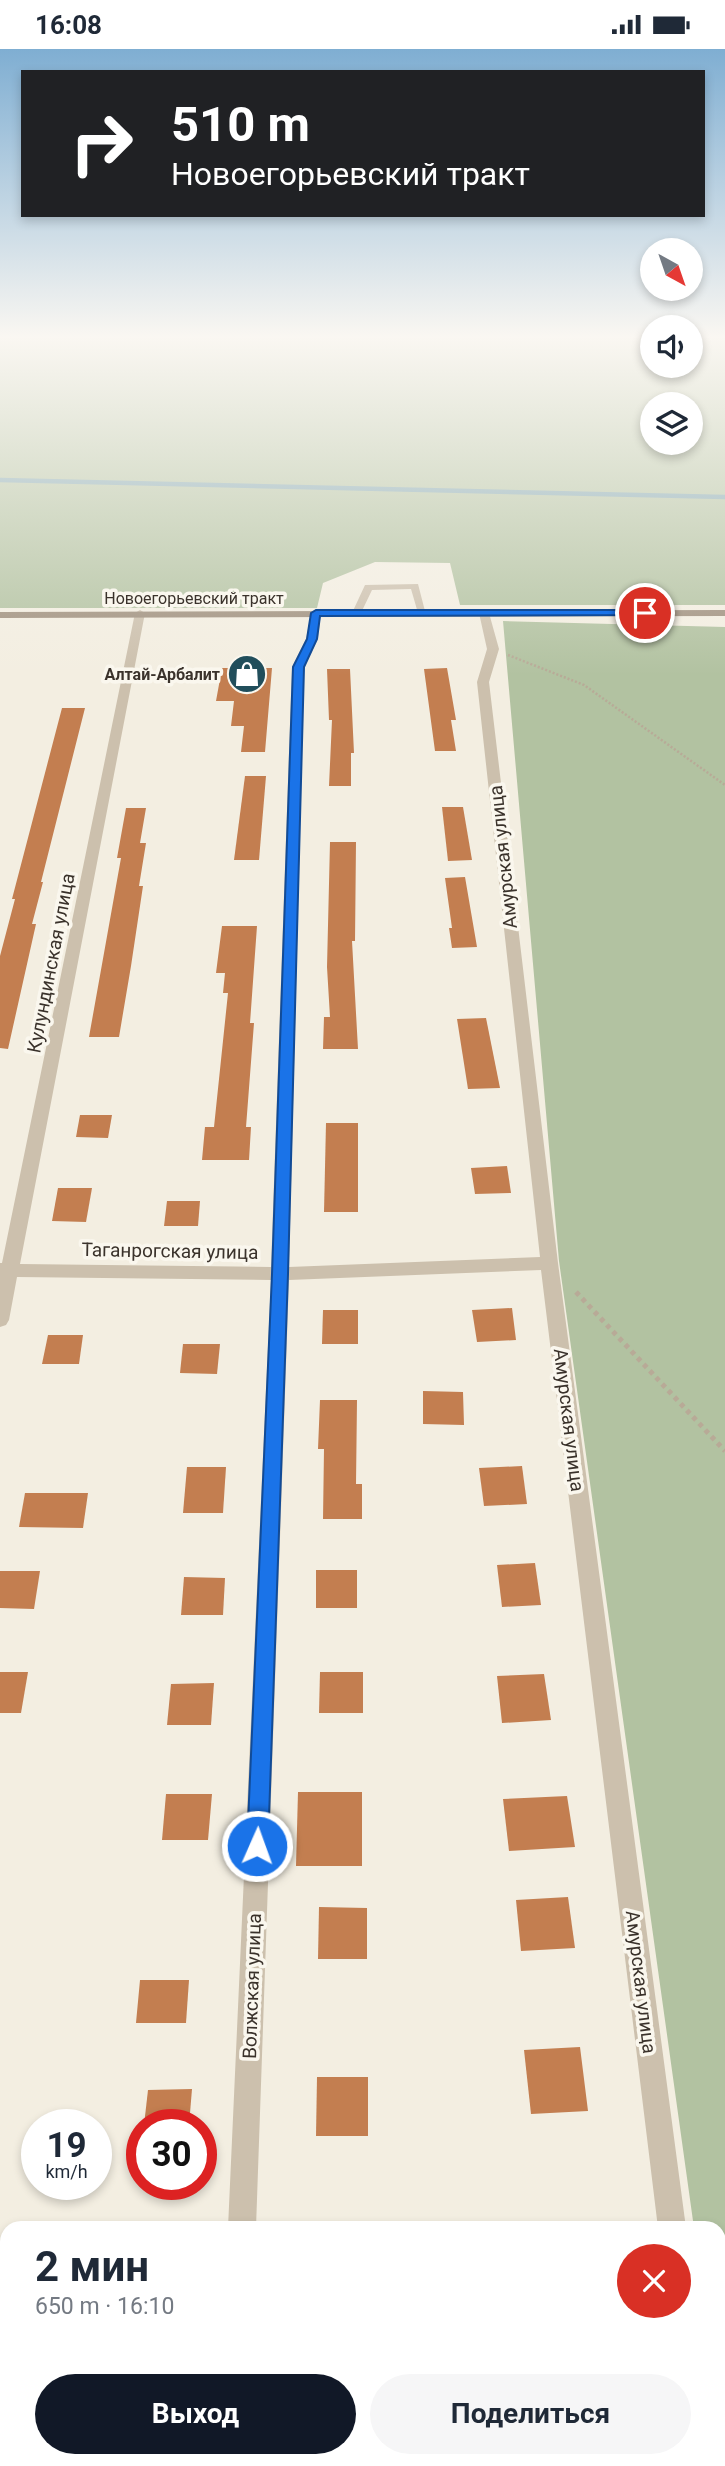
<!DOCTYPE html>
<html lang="ru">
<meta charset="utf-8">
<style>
:root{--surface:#fff;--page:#f6f6f7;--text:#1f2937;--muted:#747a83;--accent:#111827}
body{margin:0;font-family:Roboto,sans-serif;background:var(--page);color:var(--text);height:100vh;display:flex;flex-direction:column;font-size:26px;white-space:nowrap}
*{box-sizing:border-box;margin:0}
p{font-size:23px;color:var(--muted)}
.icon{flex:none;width:38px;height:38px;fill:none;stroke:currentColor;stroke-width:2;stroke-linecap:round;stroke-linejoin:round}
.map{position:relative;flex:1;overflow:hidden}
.details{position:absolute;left:0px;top:2172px;width:726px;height:247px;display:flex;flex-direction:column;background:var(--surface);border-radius:21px 21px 0 0;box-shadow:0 4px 10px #0003}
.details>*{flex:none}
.guide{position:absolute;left:21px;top:21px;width:684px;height:147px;border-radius:0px;box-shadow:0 4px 10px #0003;background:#202124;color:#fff;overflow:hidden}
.needle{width:46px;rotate:140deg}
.fabs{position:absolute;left:640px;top:189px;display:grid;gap:14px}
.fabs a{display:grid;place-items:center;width:63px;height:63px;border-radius:50%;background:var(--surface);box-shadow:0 4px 10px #0003;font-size:35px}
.speed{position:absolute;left:21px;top:2060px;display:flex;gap:14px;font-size:35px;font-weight:700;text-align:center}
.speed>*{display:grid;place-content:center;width:91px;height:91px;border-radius:50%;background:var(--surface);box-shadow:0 4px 10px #0003;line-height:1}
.speed small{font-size:18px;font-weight:400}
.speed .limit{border:10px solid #d22;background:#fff;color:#111}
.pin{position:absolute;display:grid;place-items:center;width:60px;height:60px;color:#fff;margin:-30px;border:4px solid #fff;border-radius:50%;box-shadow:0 2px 7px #0007}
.me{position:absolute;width:77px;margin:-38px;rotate:2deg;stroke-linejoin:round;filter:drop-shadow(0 0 5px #0008)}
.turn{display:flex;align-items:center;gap:24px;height:147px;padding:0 35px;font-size:32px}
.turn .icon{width:91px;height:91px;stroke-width:2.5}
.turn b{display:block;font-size:49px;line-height:60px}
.round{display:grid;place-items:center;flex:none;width:74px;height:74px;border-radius:37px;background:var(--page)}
.headline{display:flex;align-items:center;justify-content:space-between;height:119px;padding:0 35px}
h1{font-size:42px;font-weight:700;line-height:52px}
.action{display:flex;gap:14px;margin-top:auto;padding:14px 35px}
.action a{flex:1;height:80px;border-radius:42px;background:var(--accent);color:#fff;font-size:28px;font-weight:700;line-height:80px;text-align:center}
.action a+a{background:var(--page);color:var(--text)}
.status{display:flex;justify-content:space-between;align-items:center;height:49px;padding:0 35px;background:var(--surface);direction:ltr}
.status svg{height:19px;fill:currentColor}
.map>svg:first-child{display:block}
.green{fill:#b2c2a1;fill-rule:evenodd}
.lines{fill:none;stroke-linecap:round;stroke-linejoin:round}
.stream{stroke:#81a6b0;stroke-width:4.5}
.building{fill:#c37e50}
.path-far1{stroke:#b8aa97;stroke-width:2.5;stroke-dasharray:2 2;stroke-linecap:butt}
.path{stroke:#b8aa97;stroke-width:5;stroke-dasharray:4.5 4.5;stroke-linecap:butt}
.lane{fill:#ccc0ad;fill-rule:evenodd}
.street{fill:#ccc0ad;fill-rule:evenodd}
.secondary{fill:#9f907e;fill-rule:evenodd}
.route{fill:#1a73e8;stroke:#114b97;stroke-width:2}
.labels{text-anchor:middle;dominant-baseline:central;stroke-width:7;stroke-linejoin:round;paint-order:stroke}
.far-street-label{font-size:16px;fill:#3a322b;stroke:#faf7ee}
.far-poi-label{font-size:16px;font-weight:bold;fill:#3a322b;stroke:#faf7ee;text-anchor:end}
.street-label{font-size:19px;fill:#3a322b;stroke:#faf7ee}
</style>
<div class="status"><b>16:08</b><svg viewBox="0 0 49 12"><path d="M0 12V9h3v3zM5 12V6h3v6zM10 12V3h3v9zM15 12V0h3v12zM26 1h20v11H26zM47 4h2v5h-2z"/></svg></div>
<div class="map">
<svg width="725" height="2417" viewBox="0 0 725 2417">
<rect width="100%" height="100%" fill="#f3eee1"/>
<g class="green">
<path d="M0 288H653V317H691V288H725V556H460L450 514 375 513 323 534 317 559H0ZM653 355H691V394H653Z"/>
<path d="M503 572 725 578V2396L719 2355V2179H694L559 1212Z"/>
</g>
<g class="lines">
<path class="stream" d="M0 431 725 448"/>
</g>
<g class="building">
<path d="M222 619H272L265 703H241L244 677H231L234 652H216Z"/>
<path d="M447 619 456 671H451L456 702H435L424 620Z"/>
<path d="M327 620H350L354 704H351V737H329L332 671H329Z"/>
<path d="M62 659H85L41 833H43L32 875H36L8 1000 0 999V907L15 850H12Z"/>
<path d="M245 727H266L259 811H234Z"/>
<path d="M442 758H463L472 811 448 812Z"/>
<path d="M126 759H146L140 794H146L139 837H143L131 917 119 988H89L121 809H117Z"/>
<path d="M330 793H356L355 892H352L358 1000H323L324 968H330L327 918Z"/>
<path d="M465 828 477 898 452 899 449 879H452L445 829Z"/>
<path d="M222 877H257L250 974H254L246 1078H251L249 1111H202L205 1078H214L228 944H223L225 924H216Z"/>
<path d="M486 969 500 1039 468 1040 457 970Z"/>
<path d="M80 1066H112L108 1089 76 1088Z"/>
<path d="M326 1074H358V1163H324Z"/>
<path d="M507 1117 511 1144 475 1145 471 1119Z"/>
<path d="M58 1139H92L86 1173 52 1172Z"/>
<path d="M167 1152H200L198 1177H164Z"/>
<path d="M512 1259 516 1291 477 1293 472 1261Z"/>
<path d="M323 1261H358V1295H322Z"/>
<path d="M48 1286H83L79 1315H42Z"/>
<path d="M183 1295H220L217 1325 180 1324Z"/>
<path d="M423 1342 463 1343 464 1376 423 1375Z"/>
<path d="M320 1351H357L356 1435H362V1470H323L324 1400H318Z"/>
<path d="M522 1417 527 1455 484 1457 479 1419Z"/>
<path d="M187 1418H226L223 1464H183Z"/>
<path d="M25 1444H88L83 1479 19 1478Z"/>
<path d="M535 1514 541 1556 502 1558 497 1516Z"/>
<rect x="316" y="1521" width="41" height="38"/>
<path d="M0 1522H40L34 1560 0 1559Z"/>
<path d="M184 1528 225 1529 223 1566H181Z"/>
<path d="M0 1623H28L21 1664H0Z"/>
<path d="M320 1623H363V1664H319Z"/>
<path d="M544 1625 551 1671 502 1674 497 1627Z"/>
<path d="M214 1634 211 1676H167L171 1635Z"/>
<path d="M298 1743H362V1817H296Z"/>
<path d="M166 1745H212L208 1791H162Z"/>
<path d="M567 1747 575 1798 509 1802 503 1750Z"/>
<path d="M568 1848 575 1899 521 1902 516 1851Z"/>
<path d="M319 1858 367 1859V1910H318Z"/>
<path d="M140 1931H189L186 1974H136Z"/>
<path d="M580 1998 588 2062 531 2065 524 2001Z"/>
<path d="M317 2028H368V2087H316Z"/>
<path d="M192 2040 189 2076H144L148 2041Z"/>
</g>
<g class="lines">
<path class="path-far1" d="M508 606 584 636 725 736"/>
<path class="path" d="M576 1243 725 1402"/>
<path class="lane" d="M418 535 426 566 418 564 411 540 372 541 360 566 352 564 365 536Z"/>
<g class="street">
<path d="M140 561 145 564 20 1215 271 1218 292 618 306 590 311 564 316 561 321 564 318 590 304 618 289 1218 540 1208 477 633 487 600 479 564 484 561 489 564 499 600 489 633 558 1214 686 2179H658L541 1221 289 1231 256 2179H228L271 1231 17 1228 9 1271 6 1276 0 1278V1214H2L135 564Z"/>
<path d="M202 2412H301L299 2417H200Z"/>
<path d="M687 2412H717L718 2417H688Z"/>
</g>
<path class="secondary" d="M725 561V567L0 569V563Z"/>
</g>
<linearGradient id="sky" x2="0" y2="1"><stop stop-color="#7faed2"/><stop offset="0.46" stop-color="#faf7f2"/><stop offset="1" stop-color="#faf7f2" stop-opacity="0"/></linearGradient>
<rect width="725" height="626" fill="url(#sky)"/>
<path class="route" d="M645 561 648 562V566L320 567 317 590 304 618 288 1225 268 1797 265 1805 257 1808 250 1805 247 1797 272 1225 293 618 307 590 311 564 316 561Z"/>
<defs>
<g id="shop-disc" transform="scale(2.0125)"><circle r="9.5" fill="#214e5b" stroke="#faf7ee"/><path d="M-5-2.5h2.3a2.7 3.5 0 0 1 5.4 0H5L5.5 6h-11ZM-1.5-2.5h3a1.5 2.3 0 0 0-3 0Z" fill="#fff"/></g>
</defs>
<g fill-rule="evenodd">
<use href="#shop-disc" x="247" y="625"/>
</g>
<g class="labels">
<g class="far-street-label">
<text x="194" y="549">Новоегорьевский тракт</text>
</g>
<g class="far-poi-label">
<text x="220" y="625">Алтай-Арбалит</text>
</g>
<g class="street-label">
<text transform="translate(503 808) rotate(-96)">Амурская улица</text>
<text transform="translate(51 914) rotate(-79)">Кулундинская улица</text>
<text transform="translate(170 1202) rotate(1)">Таганрогская улица</text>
<text transform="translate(569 1371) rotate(83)">Амурская улица</text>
<text transform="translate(641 1933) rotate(83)">Амурская улица</text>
<text transform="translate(252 1937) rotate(-88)">Волжская улица</text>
</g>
</g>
</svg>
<div class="fabs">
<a><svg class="needle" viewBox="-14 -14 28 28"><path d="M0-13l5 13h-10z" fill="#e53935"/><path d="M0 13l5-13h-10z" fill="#747a83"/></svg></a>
<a><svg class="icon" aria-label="sound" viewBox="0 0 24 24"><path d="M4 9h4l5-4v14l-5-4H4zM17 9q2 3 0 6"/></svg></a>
<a><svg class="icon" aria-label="layers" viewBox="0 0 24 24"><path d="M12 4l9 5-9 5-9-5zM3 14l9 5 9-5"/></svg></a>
</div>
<div class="speed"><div>19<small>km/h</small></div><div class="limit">30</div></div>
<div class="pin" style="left:645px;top:564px;background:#d93025"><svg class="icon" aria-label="arrive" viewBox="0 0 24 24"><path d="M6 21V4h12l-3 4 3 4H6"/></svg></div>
<svg class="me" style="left:257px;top:1797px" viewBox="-20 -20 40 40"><circle r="17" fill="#1a73e8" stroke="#fff" stroke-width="3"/><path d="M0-11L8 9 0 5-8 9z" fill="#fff"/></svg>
<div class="guide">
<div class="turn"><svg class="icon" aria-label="right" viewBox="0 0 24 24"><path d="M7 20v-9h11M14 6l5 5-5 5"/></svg><div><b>510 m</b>Новоегорьевский тракт</div></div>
</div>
<section class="details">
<div class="headline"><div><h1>2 мин</h1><p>650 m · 16:10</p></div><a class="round" style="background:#d93025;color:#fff"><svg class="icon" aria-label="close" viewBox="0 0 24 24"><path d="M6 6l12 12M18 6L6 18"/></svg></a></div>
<div class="action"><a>Выход</a><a>Поделиться</a></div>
</section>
</div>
